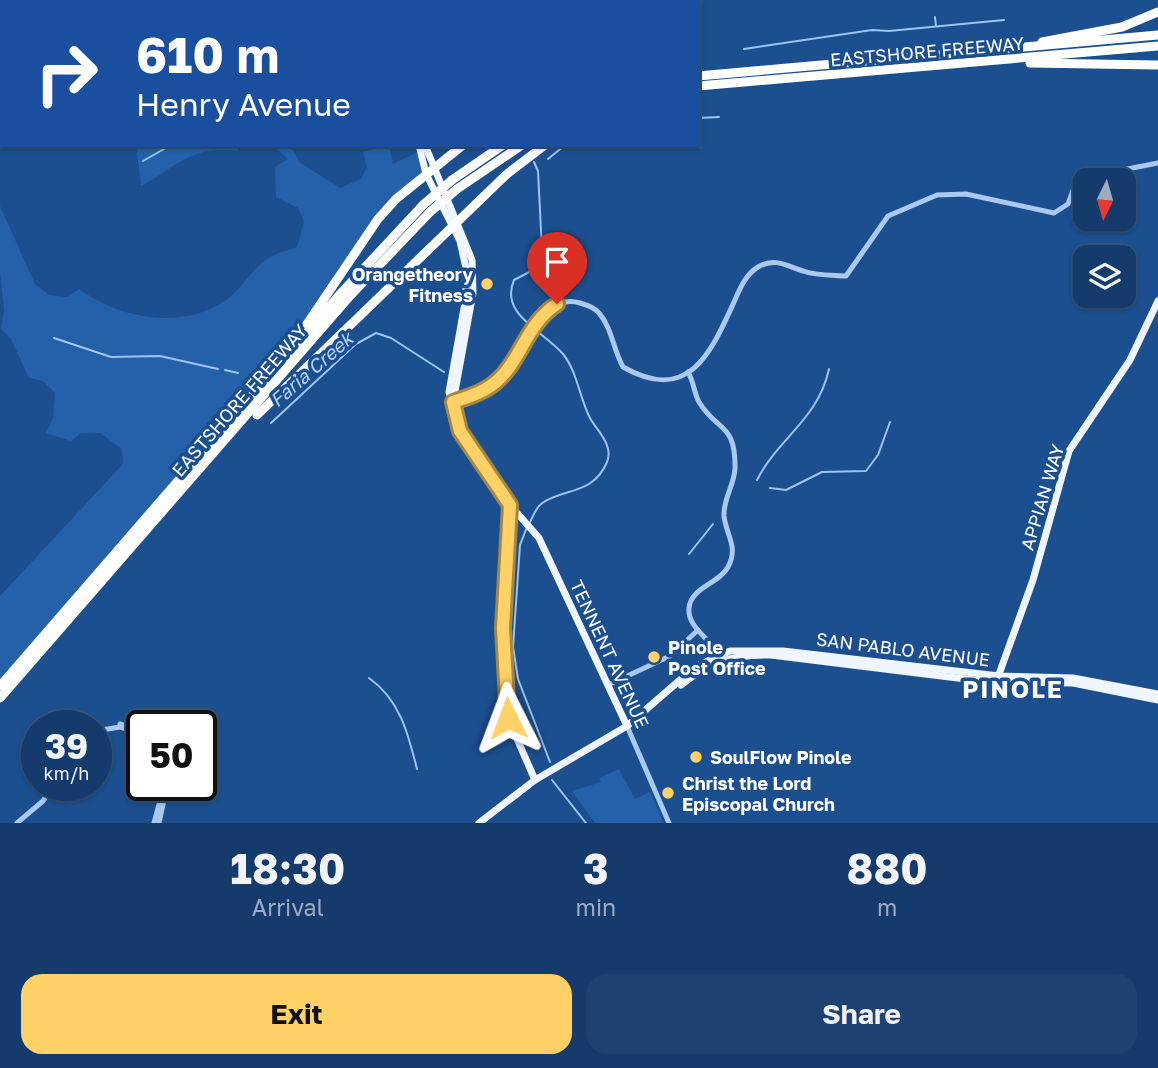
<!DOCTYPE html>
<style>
:root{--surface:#143b6b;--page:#1d4271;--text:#f1f3f6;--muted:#9dadc1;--line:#33557e;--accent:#ffd166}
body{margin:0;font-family:"Golos Text",sans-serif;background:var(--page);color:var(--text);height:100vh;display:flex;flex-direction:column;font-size:26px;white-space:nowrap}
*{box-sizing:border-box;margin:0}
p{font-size:23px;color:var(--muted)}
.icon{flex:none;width:38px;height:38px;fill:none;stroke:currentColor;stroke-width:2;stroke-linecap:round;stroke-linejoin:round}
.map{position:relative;height:823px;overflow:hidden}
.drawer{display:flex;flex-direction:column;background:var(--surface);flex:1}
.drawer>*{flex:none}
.hud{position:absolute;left:0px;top:0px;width:700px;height:147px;box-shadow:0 2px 5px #0004,0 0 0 2px var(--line);background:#1a4fa0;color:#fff;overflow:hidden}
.needle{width:46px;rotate:185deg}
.buttons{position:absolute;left:1073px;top:168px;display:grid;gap:14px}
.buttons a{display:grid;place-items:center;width:63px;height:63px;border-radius:14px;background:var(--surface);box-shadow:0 2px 5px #0004,0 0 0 2px var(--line);font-size:35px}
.speed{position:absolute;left:21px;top:710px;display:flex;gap:14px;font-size:35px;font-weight:700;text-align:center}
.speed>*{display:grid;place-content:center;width:91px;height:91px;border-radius:50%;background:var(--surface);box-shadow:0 2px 5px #0004,0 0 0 2px var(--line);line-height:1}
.speed small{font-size:18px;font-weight:400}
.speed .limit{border:4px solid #111;border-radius:10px;background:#fff;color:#111}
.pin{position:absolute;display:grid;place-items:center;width:60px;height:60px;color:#fff;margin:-72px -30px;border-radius:50% 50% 50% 0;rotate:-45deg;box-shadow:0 0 7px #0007}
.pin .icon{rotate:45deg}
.me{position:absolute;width:77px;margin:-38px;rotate:357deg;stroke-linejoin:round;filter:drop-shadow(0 0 5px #0008)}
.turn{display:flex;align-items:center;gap:24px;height:147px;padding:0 21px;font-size:32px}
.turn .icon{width:91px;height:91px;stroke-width:2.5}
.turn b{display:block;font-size:49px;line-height:60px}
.eta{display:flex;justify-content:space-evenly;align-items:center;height:119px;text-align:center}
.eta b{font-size:42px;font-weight:700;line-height:49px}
.button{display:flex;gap:14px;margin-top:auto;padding:14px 21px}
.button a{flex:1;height:80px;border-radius:21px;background:var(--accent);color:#111;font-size:28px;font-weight:700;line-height:80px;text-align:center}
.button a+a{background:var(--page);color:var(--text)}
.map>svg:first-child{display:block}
.green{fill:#2461a8}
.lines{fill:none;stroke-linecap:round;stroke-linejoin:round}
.stream{stroke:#9cc4f0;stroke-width:2}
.minor{stroke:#a9c9ee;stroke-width:5}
.major{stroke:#f0f6ff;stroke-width:7}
.highway{stroke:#fff;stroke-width:9}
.highway-bridge{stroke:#fff;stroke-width:9}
.route-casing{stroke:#a68842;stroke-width:18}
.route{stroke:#ffd166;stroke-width:12}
.poi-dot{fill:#ffd166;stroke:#1b4f8f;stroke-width:2.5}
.labels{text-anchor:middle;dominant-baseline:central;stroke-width:7;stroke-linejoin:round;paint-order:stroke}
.street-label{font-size:18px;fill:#fff;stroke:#1b4f8f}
.poi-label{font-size:18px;font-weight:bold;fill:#fff;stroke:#1b4f8f;text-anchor:start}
.water-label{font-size:19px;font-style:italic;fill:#b5d3f5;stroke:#1b4f8f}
.district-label{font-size:24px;font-weight:bold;letter-spacing:2px;fill:#fff;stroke:#1b4f8f}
</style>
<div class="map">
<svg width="1158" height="823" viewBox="0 0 1158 823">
<rect width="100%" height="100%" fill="#1b4f8f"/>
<g class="green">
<path d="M136 145H236L239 151C191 145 179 165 141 186Z"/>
<path d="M272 145H285L294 151 299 162 340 188 361 179 367 167 363 152 389 145 393 164 420 151 426 174 396 199 271 374 0 686V596L123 464 122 449 100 433H81L71 441 46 433 53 418 55 393 43 381 29 378 11 339 1 329 4 310 0 272V206L35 284 49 295 67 297 79 289C121 319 180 330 225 301 242 290 251 269 267 259 275 253 288 251 297 247L304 222 298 208 276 197 275 167 288 159Z"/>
<path d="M619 769 635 799 650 792 664 823H595L572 791 601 782 599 778Z"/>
</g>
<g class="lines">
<g class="stream">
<path d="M467 0 468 2"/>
<path d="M935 17 936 26"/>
<path d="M744 49 872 30 889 31 1004 20"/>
<path d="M698 118 719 117"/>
<path d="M548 159 565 145"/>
<path d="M143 161 171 145"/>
<path d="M54 338 111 357 160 356 218 369"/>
<path d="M225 370 238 373"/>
<path d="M271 423 356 344 376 333 391 338 444 372"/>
<path d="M757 480C778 438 818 420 829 369"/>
<path d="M770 488 786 490 822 472 866 471 878 455 890 422"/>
<path d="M530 522C533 516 536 508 541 504 561 488 593 496 607 462 614 445 597 431 590 418 580 399 577 371 563 354 544 331 499 315 514 280L537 268 542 250 538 171 534 162"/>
<path d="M527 527 520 545 513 647 518 679 550 762"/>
<path d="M689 554 713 524"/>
<path d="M369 678C400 700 408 733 417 769"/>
<path d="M552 780 586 823"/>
</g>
<g class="minor">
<path d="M688 372C694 382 694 393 699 402 717 432 736 422 735 469 734 485 723 500 724 516 726 535 739 547 728 567 719 584 691 587 689 608 687 628 712 639 719 657"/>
<path d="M453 402C470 396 487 391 500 378 522 356 539 291 580 303 587 305 595 308 599 313 612 328 613 349 623 367 688 404 710 355 734 302 740 289 745 275 758 267 775 257 787 266 803 271 816 276 833 275 846 276L888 216 937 195 966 194 1054 213 1068 204 1078 176H1092L1158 163"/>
<path d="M608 685 670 656 698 630"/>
<path d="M120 724 142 731"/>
<path d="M627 726 669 823"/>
<path d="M96 731 120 727 142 735"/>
<path d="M17 823 43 801 53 786"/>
<path d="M154 823 164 786"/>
<path d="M159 823 167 786"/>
</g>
<g class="major">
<path d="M431 0V2"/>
<path d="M438 0V2"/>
<path d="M419 145 426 174 460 241 466 268V297L449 392 460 431 510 505 539 538 627 726"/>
<path d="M425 145 472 260 473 293 453 402"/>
<path d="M510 505 503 627 508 718 535 780"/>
<path d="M998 677 1033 580 1069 451 1130 360 1158 301"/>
<path d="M681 685C710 662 733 654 771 655L990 682 1073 683 1158 700"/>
<path d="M479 823 535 780 627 726 695 667 730 651H783L999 676 1073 678 1158 694"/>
</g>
<g class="highway">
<path d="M1042 42 1122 27 1158 12"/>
<path d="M1030 63 1158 65"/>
<path d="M698 76 1158 35"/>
<path d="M698 86 1158 46"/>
<path d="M452 180 503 145"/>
<path d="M457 189 522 145"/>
<path d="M307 324 378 219 396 199 463 145"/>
<path d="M257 415 507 174 545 145"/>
<path d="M0 686 342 292 423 205"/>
<path d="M0 698 349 297 430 212"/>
</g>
<g class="highway-bridge">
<path d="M423 205 452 180"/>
<path d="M430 212 457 189"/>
</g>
</g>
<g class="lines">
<g class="route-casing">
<path id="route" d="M508 718 503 628 510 505 460 431 453 402C468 397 485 392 497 381 521 360 527 323 557 304"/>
</g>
<use href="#route" class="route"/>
</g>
<g class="poi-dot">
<circle cx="487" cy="284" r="7"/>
<circle cx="654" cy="657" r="7"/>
<circle cx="696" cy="757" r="7"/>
<circle cx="668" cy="793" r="7"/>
</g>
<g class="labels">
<g class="street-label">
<text transform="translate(927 51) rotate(-5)">EASTSHORE FREEWAY</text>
<text transform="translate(239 400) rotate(-49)">EASTSHORE FREEWAY</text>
<text transform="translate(1042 497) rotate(-73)">APPIAN WAY</text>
<text transform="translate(903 649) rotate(7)">SAN PABLO AVENUE</text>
<text transform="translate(610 654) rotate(65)">TENNENT AVENUE</text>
</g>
<g class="poi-label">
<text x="473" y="274" text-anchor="end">Orangetheory<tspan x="473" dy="21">Fitness</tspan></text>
<text x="668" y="647">Pinole<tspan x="668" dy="21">Post Office</tspan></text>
<text x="710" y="757">SoulFlow Pinole</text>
<text x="682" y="783">Christ the Lord<tspan x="682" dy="21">Episcopal Church</tspan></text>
</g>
<g class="water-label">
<text transform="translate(311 369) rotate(-41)">Faria Creek</text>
</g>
<g class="district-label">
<text x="1013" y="688">PINOLE</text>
</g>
</g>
</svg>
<div class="buttons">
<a><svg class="needle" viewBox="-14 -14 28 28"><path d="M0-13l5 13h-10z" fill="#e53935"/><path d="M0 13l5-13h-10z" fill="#9dadc1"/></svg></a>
<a><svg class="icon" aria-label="layers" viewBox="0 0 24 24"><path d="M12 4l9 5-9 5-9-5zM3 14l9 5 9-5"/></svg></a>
</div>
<div class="speed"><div>39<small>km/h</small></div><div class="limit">50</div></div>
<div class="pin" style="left:557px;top:304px;background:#d93025"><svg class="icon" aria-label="arrive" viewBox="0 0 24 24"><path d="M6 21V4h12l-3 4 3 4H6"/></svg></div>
<svg class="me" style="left:508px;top:718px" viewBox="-20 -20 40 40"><path d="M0-17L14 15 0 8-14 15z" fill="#ffd166" stroke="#fff" stroke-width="4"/></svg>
<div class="hud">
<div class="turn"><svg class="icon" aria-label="right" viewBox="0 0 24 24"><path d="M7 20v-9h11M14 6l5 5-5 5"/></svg><div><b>610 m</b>Henry Avenue</div></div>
</div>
</div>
<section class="drawer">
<div class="eta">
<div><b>18:30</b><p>Arrival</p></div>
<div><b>3</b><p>min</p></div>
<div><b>880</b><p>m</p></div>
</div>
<div class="button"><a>Exit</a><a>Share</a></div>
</section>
